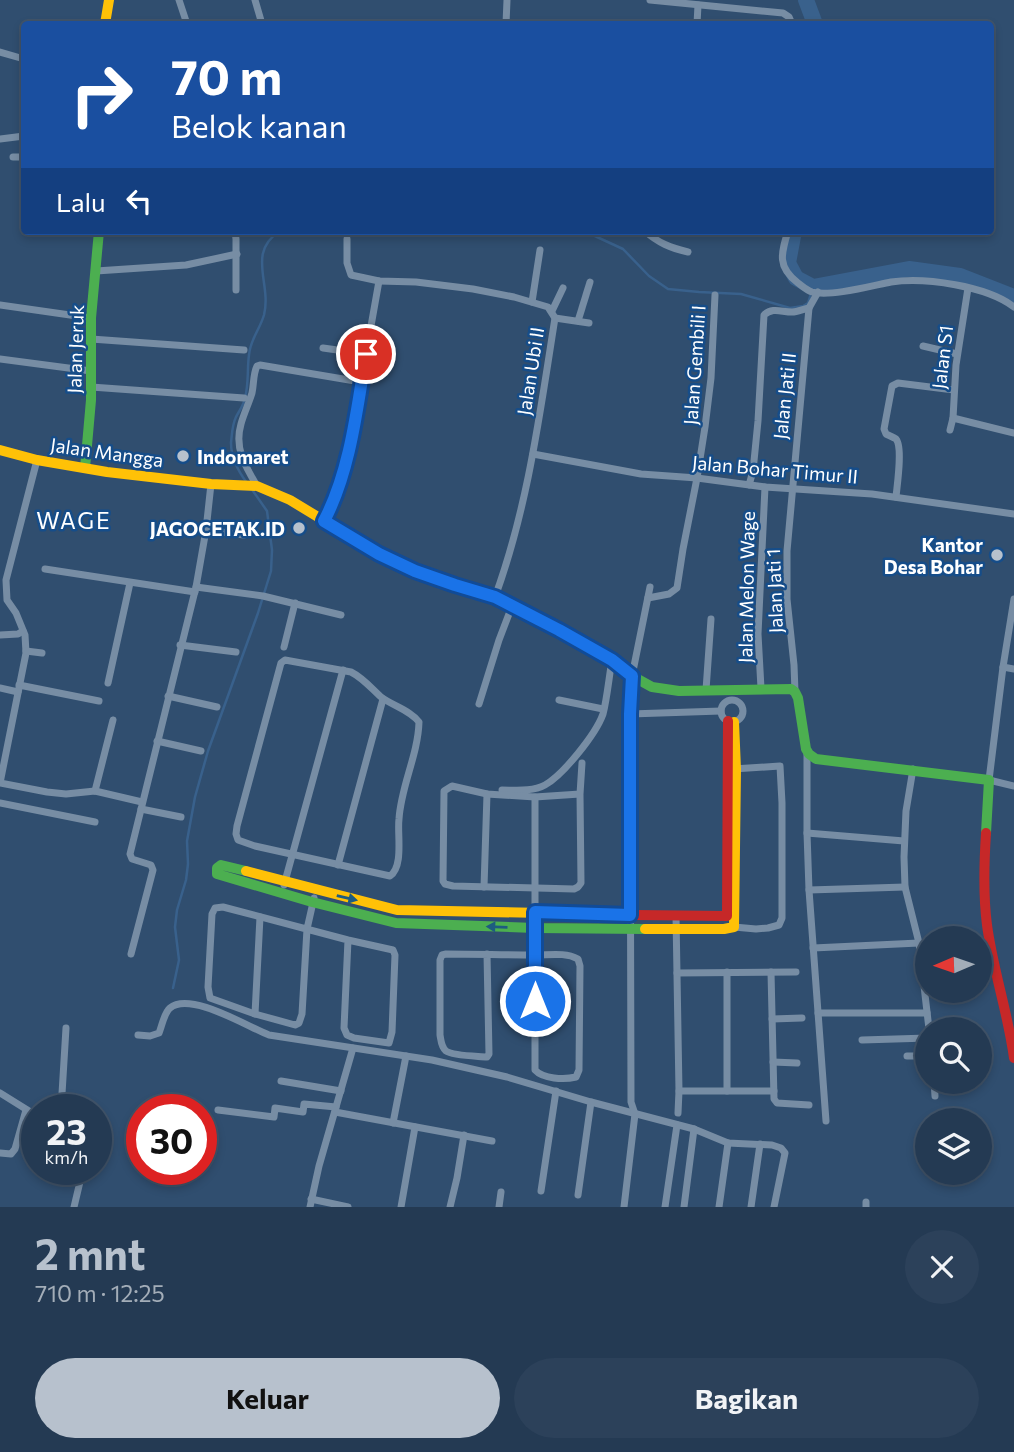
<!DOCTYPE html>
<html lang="id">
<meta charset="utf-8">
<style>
:root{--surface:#243a53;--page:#2c415a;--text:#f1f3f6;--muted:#a3adb8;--line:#41546a;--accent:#b7c1cd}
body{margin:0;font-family:Commissioner,sans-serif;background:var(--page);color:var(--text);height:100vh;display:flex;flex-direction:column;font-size:26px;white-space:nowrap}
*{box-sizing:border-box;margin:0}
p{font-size:23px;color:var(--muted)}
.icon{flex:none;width:38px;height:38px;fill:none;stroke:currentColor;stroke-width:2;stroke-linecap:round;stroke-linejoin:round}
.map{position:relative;height:1207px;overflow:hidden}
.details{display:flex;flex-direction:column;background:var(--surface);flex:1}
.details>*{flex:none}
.guide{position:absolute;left:21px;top:21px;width:973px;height:214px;border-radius:7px;box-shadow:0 4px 10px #0003,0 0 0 2px var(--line);background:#1a4fa0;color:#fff;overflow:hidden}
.needle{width:46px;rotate:268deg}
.tools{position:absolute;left:915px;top:926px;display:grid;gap:14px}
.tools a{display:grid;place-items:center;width:77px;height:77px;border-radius:50%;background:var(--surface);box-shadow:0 4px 10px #0003,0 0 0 2px var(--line);font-size:35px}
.speed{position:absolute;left:21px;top:1094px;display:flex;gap:14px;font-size:35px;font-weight:700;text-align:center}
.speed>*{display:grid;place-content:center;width:91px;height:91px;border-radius:50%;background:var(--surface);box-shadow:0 4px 10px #0003,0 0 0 2px var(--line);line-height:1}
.speed small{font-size:18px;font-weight:400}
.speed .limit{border:10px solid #d22;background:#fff;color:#111}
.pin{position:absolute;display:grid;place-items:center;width:60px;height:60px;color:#fff;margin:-30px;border:4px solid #fff;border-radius:50%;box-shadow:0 2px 7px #0007}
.me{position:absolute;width:77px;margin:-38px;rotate:0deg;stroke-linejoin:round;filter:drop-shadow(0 0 5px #0008)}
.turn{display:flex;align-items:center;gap:24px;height:147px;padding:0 35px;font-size:32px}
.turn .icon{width:91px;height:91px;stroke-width:2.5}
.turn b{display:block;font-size:49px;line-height:60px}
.then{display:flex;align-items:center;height:66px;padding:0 35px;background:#0003;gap:14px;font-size:26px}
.round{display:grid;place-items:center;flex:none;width:74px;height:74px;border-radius:37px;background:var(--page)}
.headline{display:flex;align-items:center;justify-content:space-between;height:119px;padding:0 35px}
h1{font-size:42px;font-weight:700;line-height:52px;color:var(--accent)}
.cta{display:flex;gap:14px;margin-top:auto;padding:14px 35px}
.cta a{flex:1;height:80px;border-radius:42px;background:var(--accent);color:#111;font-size:28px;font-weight:700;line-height:80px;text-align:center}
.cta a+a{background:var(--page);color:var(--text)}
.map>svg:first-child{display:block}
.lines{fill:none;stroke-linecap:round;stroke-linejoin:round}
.stream{stroke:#39618c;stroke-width:2.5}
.river{stroke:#39618c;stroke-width:16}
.street{stroke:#778da4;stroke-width:7}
.fast{stroke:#4caf50;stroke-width:10}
.slow{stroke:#ffc107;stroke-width:10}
.jam{stroke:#c62828;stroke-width:10}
.oneway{fill:#1e5c80}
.route-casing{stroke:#114b97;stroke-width:18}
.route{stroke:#1a73e8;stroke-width:12}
.poi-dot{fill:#b7c1cd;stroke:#164d89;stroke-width:2.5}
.labels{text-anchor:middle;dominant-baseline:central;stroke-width:5;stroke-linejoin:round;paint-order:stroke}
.street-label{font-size:19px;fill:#fff;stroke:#164d89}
.poi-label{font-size:19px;font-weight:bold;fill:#fff;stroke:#164d89;text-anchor:end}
.quarter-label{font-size:23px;letter-spacing:2px;fill:#fff;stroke:#164d89}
</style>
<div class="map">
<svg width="1014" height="1207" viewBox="0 0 1014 1207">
<rect width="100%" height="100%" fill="#304e6f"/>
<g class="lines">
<g class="stream">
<path d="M584 231 623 249 649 276 668 289 699 292 741 294 790 308 803 306 808 303 813 287"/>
<path d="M247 483C238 471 231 458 231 443 232 434 232 425 236 417 239 411 244 405 245 398 249 383 247 369 249 355 250 340 260 329 264 315 272 283 246 253 280 231"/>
<path d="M173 988 179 960 175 927 177 910 186 880 188 864 187 841 195 797 208 751 258 613 271 571 272 550 267 511 253 491"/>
</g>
<g class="river">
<path d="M806 0 815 24"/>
<path d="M794 231 788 263 796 278 813 287 909 269 960 276 1014 297"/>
</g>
<g class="street">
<path d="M179 0 187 24"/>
<path d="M255 0 262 24"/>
<path d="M650 0 783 13 789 17 792 24"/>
<path d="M506 24 507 0"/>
<path d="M697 24 698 5"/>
<path d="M0 52 24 59"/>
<path d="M0 139 24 136"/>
<path d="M13 157H24"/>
<path d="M235 231 236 239V290"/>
<path d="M645 231C658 243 671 248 688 252"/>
<path d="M788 231C781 254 777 267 798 283 802 286 806 290 812 292 830 297 871 286 891 282 925 277 987 286 1014 307"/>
<path d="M347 239V263L351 275 379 281 416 282 473 289 514 297 548 307 555 318C540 412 528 507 495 597"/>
<path d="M96 271 186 265 237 254"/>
<path d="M532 302 540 250"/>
<path d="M0 305 91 318"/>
<path d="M552 311 563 288"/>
<path d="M555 318 589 323"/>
<path d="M578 321 590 282"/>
<path d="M91 339 244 350"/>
<path d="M923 346 957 354"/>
<path d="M323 348 366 354"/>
<path d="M0 359 91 371"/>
<path d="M91 387 244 398"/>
<path d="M953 418 1014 433"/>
<path d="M950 430 953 418 956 365 968 288"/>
<path d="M533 454 641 474 697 478 765 487 872 494 1014 514"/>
<path d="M37 460 6 580 7 600 16 613 25 635 26 653 0 783 47 792 66 794 95 791 142 802"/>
<path d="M749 485 753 471 758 421 764 315C773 307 781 312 792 312 798 312 803 309 809 308L818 292"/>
<path d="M257 486C245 466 234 448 241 424 244 413 249 403 252 393 254 384 253 374 257 366L260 365 361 382"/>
<path d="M896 497C897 486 903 447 896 439 895 438 888 435 886 434L884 429 892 386 898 383 954 390"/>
<path d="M325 521 335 502 347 461 379 281"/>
<path d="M206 530 244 535"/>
<path d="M45 569 195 592"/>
<path d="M196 587 263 596 341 615"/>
<path d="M648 598 669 594 677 588 683 549 697 478 705 427 711 378 715 295"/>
<path d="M1014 599 1003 667 989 780 1014 786"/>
<path d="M0 635 18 634 23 631"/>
<path d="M180 645 236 652"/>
<path d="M284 647 295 603"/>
<path d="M26 651 42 653"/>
<path d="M285 660 351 672C363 678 371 688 381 697 393 706 410 710 419 722 418 755 401 786 399 819 397 834 404 866 390 876L255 846 238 840 236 834 237 826 281 663Z"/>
<path d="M1003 667 1014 669"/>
<path d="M108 683 130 583"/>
<path d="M19 685 99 701"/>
<path d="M0 688 18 692"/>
<path d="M761 688 758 634 765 487"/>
<path d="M706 690 711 619"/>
<path d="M795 692 794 665 787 599V551L809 308"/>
<path d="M168 696 217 707"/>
<path d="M559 700 603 709"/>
<circle cx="732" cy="711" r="11"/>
<path d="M479 704 499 640 512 606"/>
<path d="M630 714 721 711"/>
<path d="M157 741 201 751"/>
<path d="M807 753V833L809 890 826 1121"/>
<path d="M733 769 780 766 782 803V918L779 925 768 928 756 929 734 927"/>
<path d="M913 769 906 811 904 857 905 887 919 943 929 1029"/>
<path d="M502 790C515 790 532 792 545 785 563 775 596 734 603 714 607 699 609 677 612 660"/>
<path d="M95 791 113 720"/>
<path d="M580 794 535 797 487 794 452 786 444 791 443 881 445 884 453 886 574 889 578 887 581 883 580 794 582 763"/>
<path d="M0 803 95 822"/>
<path d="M141 809 181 817"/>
<path d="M807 833 904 841"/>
<path d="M338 865 383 699"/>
<path d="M284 885 343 670"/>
<path d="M484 887 487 794"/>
<path d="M809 890 905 887"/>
<path d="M314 898 307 929 302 1014 299 1023 295 1025 255 1014 210 998 208 987 212 914 215 908 223 907 348 940 393 950 395 955 392 1032 389 1043 354 1038 347 1035 344 1028 348 940"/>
<path d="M676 916 679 1091 678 1113"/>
<path d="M813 948 919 943"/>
<path d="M131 954 153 870 151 865 132 859 130 854 196 587 206 530 211 484"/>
<path d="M487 954 489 1054 487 1057C477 1056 453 1056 446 1051 441 1047 441 1040 440 1035V960L442 955 446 954C476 954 506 955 535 955 550 955 565 952 578 959L580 966 579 1070 576 1077C564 1080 543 1079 535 1070 535 1023 535 975 535 928V797"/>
<path d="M727 972V1091"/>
<path d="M771 972 774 1099 777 1103 809 1105"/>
<path d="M677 973 796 972"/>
<path d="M818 1013H927"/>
<path d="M255 1014 260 917"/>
<path d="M772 1019 802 1018"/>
<path d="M138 1035 150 1036 159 1033C162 1026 164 1013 170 1008 190 991 248 1027 269 1035L432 1060 507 1077 591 1102 694 1129 728 1143 772 1145 781 1148 785 1153 774 1207"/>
<path d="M862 1040 928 1038"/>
<path d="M907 1056H928"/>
<path d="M773 1062 797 1063"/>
<path d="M281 1081 341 1091"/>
<path d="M934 1082 935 1096"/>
<path d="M679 1091H774"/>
<path d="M0 1093 37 1116"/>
<path d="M61 1110 66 1028"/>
<path d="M218 1110 274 1117 275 1108 303 1112 304 1104 336 1107"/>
<path d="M335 1112 492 1141"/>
<path d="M393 1123 406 1056"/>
<path d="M0 1153 11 1154 15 1149 26 1110"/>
<path d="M541 1191 556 1091"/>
<path d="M578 1195 591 1102"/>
<path d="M311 1199 348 1207"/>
<path d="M74 1207 83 1169"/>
<path d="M310 1207 319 1166 353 1048"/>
<path d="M401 1207 415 1127"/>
<path d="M450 1207 457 1178 464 1135"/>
<path d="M499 1207 501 1192"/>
<path d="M624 1207 635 1114 631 1102 630 714 632 676 650 587"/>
<path d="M665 1207 677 1125"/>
<path d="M684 1207 694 1129"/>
<path d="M719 1207 728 1143"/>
<path d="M751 1207 760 1144"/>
<path d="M866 1207V1202"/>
</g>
<g class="fast">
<path d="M85 468 91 400V318L99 231"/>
<path d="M526 613 612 660 632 676 652 687 679 691 791 689 795 692 798 698 806 749 809 754 816 759 989 780 986 833"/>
<path d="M246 871 221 865 217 868V874L312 902 396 923 535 928 645 929"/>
</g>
<g class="slow">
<path d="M105 24 109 0"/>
<path d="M0 450 37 460 107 472 211 484 257 486 290 500 379 554 415 571 495 597 526 613"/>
<path d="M246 871 397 910 635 915"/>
<path d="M645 929H724L734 927 736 769 734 722"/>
</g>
<g class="jam">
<path d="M986 833C984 864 983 895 987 925 993 970 1008 1013 1014 1058"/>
<path d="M635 915 727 916 728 721"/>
</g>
</g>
<defs><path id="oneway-solid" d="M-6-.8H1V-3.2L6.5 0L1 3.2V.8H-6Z" transform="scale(1.75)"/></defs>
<g class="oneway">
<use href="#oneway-solid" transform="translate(347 898) rotate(13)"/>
<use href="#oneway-solid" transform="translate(497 927) rotate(-178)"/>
</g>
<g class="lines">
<g class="route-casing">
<path id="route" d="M366 354C357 409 350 472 324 521L379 554 415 571 455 585 495 597 559 630 612 660 632 676 630 714V915L535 912V1001"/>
</g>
<use href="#route" class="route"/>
</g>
<g class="poi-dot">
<circle cx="183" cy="456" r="7"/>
<circle cx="299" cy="528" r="7"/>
<circle cx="997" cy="555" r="7"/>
</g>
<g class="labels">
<g class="street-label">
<text transform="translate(75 349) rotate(-88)">Jalan Jeruk</text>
<text transform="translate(942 357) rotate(-83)">Jalan S1</text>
<text transform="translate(694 365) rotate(-86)">Jalan Gembili I</text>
<text transform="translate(530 371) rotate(-81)">Jalan Ubi II</text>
<text transform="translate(784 396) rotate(-84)">Jalan Jati II</text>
<text transform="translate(107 452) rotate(8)">Jalan Mangga</text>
<text transform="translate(775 469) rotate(5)">Jalan Bohar Timur II</text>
<text transform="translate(746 587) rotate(-89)">Jalan Melon Wage</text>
<text transform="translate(774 591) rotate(-92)">Jalan Jati 1</text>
</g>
<g class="poi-label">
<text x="197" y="456" text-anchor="start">Indomaret</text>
<text x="285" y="528">JAGOCETAK.ID</text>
<text x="983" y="544">Kantor<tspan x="983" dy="22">Desa Bohar</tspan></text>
</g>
<g class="quarter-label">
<text x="74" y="520">WAGE</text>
</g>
</g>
</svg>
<div class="tools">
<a><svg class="needle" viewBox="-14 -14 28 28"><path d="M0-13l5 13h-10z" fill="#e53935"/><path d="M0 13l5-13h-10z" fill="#a3adb8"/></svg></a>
<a><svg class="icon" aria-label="search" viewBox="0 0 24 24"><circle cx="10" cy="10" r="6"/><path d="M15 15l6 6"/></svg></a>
<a><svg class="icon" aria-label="layers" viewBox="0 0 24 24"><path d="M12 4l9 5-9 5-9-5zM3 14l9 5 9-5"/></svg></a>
</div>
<div class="speed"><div>23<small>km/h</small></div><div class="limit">30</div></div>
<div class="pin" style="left:366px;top:354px;background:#d93025"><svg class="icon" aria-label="arrive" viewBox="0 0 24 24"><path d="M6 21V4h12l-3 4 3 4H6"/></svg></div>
<svg class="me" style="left:535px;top:1001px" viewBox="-20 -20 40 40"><circle r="17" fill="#1a73e8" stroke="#fff" stroke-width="3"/><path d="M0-11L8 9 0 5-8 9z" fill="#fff"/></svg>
<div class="guide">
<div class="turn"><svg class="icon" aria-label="right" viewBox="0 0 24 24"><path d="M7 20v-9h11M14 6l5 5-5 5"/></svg><div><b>70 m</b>Belok kanan</div></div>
<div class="then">Lalu<svg class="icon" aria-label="left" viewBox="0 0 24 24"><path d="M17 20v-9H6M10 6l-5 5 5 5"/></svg></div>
</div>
</div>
<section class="details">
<div class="headline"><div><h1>2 mnt</h1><p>710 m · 12:25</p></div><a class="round"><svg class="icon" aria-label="close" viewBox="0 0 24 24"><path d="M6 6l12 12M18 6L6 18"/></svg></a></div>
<div class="cta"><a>Keluar</a><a>Bagikan</a></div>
</section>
